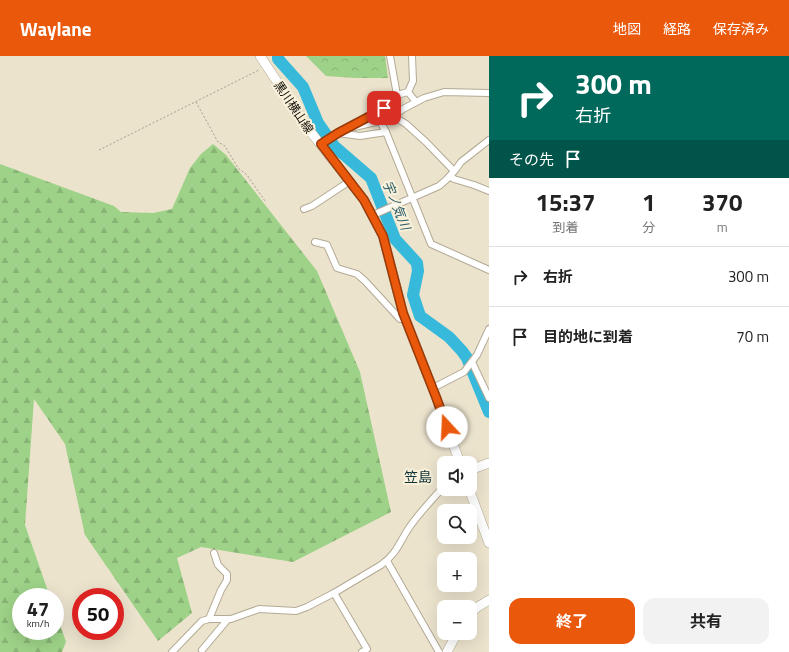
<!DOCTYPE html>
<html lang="ja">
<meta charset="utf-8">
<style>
:root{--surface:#fff;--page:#f2f2f2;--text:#222;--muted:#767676;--line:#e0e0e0;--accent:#ea580c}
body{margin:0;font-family:"Titillium Web","Noto Sans JP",sans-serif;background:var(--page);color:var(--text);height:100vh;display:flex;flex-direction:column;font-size:15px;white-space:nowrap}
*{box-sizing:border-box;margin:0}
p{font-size:13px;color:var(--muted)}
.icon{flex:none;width:22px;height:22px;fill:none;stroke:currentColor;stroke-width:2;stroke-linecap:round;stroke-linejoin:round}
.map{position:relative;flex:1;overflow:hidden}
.details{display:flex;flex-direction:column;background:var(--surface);width:300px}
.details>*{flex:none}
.hud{background:#00695c;color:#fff;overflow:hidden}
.tools{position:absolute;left:437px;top:400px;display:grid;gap:8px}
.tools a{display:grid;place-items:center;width:40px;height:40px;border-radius:8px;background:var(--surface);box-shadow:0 4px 16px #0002;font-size:20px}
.speed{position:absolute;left:12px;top:532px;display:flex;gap:8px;font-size:20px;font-weight:700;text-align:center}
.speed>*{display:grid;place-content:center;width:52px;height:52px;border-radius:50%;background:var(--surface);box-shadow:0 4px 16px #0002;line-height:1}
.speed small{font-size:10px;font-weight:400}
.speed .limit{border:6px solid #d22;background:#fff;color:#111}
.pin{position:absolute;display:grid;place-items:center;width:34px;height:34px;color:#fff;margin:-17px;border-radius:8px;box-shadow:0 2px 6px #0006}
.me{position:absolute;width:44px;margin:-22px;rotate:340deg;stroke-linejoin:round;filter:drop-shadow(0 0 3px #0008)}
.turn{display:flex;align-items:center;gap:14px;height:84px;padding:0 20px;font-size:18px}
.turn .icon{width:52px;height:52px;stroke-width:2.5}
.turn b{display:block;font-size:28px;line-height:34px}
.then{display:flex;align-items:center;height:38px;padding:0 20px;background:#0003;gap:8px;font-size:15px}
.eta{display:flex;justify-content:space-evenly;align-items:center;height:68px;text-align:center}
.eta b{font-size:24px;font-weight:700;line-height:28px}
.primary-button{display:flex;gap:8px;margin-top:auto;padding:8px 20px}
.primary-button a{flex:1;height:46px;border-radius:12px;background:var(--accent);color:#fff;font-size:16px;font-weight:700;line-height:46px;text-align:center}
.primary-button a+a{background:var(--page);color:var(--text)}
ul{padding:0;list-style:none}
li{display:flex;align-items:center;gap:12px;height:60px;padding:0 20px;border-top:1px solid var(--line)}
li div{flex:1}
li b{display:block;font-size:15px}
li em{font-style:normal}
header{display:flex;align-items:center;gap:24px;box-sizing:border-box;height:56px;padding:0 20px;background:var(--accent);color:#fff}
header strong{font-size:19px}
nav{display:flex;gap:22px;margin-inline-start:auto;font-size:14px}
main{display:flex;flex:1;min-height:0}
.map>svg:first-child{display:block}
.forest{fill:url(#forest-firs)}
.park{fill:url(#park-crowns)}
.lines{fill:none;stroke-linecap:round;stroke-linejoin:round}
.river{stroke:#36b9da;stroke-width:12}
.street-casing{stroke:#b3aa95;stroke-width:8}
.secondary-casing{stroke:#b3aa95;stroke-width:10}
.path{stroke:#a59e8d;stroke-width:1;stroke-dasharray:2 2;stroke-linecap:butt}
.street{stroke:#fff;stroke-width:6}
.secondary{stroke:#fff;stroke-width:9}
.route-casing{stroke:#983908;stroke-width:10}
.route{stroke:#ea580c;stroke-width:7}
.labels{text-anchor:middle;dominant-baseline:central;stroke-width:4;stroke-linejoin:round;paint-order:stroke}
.street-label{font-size:12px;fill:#0e0b05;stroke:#f9f1da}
.water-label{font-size:13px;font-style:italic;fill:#295c6a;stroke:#f9f1da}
.quarter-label{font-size:14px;fill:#113338;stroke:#f9f1da}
</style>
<header>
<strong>Waylane</strong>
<nav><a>地図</a><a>経路</a><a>保存済み</a></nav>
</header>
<main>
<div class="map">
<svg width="489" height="596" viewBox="0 0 489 596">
<defs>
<pattern id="forest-firs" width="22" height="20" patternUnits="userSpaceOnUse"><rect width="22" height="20" fill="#9ed288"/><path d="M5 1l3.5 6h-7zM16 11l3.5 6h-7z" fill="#87b374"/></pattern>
<pattern id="park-crowns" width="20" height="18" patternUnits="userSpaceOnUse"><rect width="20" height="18" fill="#9ed288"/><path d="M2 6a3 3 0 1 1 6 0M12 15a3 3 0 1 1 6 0" fill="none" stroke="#87b374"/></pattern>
</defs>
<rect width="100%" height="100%" fill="#ece3cd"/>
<path class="forest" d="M213 88 226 99 317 215 360 316 391 456 293 506 201 491 177 502 192 557 158 585 85 479 65 388 34 343 25 469 50 541H21V575H55V554L66 586 62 596H0V108L114 150 121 156 153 157 172 153 190 112 201 98Z"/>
<path class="park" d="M306 0H385L388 22H356L326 20Z"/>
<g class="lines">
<path class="river" d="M278 0V3L303 31 318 67 334 90 371 122 395 183 417 207 418 215 413 239 420 260 449 281 462 295 467 302 489 356"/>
<g class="street-casing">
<g id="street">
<path d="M408 36 413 25 412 0"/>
<path d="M397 39 408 36 416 46"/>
<path d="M393 60 406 68 426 86 454 115"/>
<path d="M380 65 386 76 431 188 489 214"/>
<path d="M346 73 380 65 392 61 403 53 424 42 444 36 489 37"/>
<path d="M338 77 373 59 395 45 397 39 390 0"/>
<path d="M321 88 338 77 360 80 386 76"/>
<path d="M450 120 454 123 474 129 489 135"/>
<path d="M304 153 312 150 350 125"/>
<path d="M373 159 439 130 447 123 456 113 461 106 489 84"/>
<path d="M315 186 327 189 337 212 357 218 365 225 400 263 405 262"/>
<path d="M472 306 489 342"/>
<path d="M433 332 464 316 477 299 489 273"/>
<path d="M387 505 439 596"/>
<path d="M334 537 367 593 362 596"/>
<path d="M209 563 221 534 227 524V518L218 509 214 497"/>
<path d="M202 594 228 563"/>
<path d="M172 596 202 565 209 563H231L259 553 296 555 307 551 334 537 381 509C398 497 400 484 411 469 421 455 433 443 444 430"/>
</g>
</g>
<g class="secondary-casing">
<g id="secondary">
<path d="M260 0 310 75 364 144 383 180 403 257 436 341 460 407"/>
<path d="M470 414 489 407"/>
<path d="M469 433 489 487"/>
<path d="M470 559 476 552 489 544"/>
<path d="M447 596 457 577"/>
</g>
</g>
<g class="path">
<path d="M196 46 218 86 225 90 238 112 247 119 265 145"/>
<path d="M99 94 259 14"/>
</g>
<use href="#street" class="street"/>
<use href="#secondary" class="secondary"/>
</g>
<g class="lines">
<g class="route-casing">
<path id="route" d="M384 52 372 59 338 77 321 88 364 144 383 180 403 257 436 341 447 371"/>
</g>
<use href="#route" class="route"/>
</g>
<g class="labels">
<g class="street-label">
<text transform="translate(294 51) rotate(56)">黒川横山線</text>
</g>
<g class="water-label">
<text transform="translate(397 149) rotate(68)">宇ノ気川</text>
</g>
<g class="quarter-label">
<text x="418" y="420">笠島</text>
</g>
</g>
</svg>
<div class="tools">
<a><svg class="icon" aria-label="sound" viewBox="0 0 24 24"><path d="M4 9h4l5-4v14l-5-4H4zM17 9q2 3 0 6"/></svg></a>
<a><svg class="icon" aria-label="search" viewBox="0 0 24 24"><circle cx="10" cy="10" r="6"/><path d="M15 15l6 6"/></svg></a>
<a>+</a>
<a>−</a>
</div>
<div class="speed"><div>47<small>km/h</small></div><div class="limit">50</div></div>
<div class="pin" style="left:384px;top:52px;background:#d93025"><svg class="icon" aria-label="arrive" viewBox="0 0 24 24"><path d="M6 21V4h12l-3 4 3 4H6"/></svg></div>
<svg class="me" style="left:447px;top:371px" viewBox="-20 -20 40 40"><circle r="19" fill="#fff"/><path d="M0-13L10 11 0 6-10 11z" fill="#ea580c"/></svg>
</div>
<section class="details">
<div class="hud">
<div class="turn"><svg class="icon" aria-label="right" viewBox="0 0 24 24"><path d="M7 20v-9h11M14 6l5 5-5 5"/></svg><div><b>300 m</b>右折</div></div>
<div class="then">その先<svg class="icon" aria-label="arrive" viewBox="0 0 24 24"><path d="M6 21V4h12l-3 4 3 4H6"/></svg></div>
</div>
<div class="eta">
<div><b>15:37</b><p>到着</p></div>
<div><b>1</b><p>分</p></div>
<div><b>370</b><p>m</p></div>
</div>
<ul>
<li><svg class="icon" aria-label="right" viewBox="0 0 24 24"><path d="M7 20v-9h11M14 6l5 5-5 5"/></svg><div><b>右折</b></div><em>300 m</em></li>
<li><svg class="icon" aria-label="arrive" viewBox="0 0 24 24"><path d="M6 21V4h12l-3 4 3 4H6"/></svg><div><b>目的地に到着</b></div><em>70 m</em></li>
</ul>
<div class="primary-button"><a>終了</a><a>共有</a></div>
</section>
</main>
